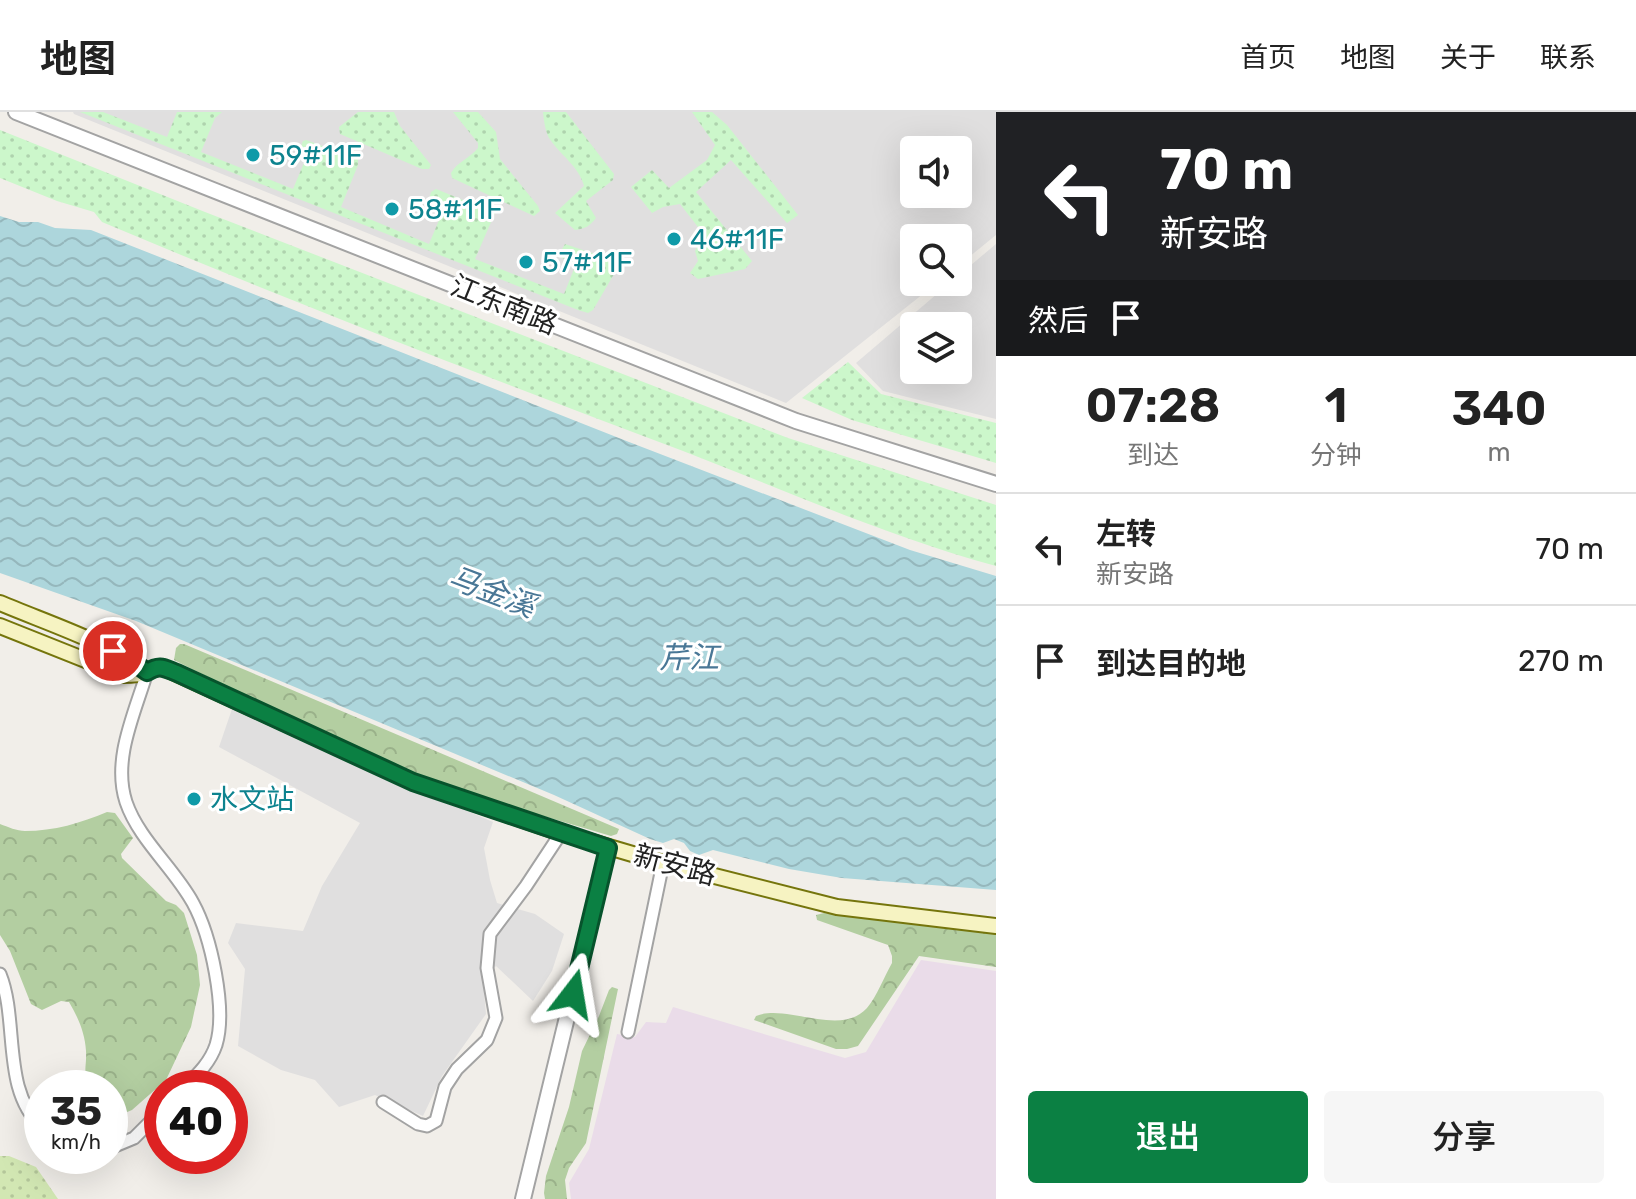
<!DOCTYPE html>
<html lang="zh">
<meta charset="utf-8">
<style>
:root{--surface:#fff;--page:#f6f6f6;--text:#222;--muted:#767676;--line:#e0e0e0;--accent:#0b8043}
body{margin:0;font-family:Rubik,"Noto Sans SC",sans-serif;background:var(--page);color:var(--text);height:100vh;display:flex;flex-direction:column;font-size:30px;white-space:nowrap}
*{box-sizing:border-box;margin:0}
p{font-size:26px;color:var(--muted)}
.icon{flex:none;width:44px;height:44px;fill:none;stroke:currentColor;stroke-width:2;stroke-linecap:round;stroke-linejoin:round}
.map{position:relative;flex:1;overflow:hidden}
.sheet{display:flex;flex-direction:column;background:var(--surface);width:640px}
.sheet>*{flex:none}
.guide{background:#202124;color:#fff;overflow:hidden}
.tools{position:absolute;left:900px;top:24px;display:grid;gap:16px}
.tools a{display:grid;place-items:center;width:72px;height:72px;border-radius:8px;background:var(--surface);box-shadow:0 8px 32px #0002;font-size:40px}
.speed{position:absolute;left:24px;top:958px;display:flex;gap:16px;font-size:40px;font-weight:700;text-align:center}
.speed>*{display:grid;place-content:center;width:104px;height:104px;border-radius:50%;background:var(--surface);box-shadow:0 8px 32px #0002;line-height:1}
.speed small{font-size:20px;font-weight:400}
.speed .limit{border:12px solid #d22;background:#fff;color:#111}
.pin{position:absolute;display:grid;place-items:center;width:68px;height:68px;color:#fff;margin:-34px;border:4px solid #fff;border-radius:50%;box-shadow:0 2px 8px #0007}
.me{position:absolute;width:88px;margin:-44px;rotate:14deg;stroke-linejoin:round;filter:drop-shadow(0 0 6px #0008)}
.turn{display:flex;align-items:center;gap:28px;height:168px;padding:0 32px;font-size:36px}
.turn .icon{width:104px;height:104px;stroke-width:2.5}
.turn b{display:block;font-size:56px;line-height:68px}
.then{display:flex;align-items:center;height:76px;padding:0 32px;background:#0003;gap:16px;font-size:30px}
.eta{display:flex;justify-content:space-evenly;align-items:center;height:136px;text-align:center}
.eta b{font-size:48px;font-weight:600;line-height:56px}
.cta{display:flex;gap:16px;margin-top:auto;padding:16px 32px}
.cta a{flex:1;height:92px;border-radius:8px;background:var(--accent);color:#fff;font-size:32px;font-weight:600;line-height:92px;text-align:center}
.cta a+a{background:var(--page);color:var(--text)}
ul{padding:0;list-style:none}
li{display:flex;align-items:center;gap:24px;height:112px;padding:0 32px;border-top:2px solid var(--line)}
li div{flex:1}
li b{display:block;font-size:30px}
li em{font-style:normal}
header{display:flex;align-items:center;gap:48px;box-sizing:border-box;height:112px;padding:0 40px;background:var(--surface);border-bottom:2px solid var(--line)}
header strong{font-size:38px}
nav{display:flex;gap:44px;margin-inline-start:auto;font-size:28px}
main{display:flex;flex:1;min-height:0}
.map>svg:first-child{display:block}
.residential{fill:#e0dfdf;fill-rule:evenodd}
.industrial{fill:#eadce9}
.grass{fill:url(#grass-dots)}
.forest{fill:url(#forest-crowns)}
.park{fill:url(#park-dots)}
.water{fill:url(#water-waves)}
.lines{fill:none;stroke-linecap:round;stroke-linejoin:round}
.minor-casing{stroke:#a3a3a3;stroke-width:15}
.tertiary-casing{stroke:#a3a3a3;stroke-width:18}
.secondary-casing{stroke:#75750c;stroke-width:18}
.minor{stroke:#fff;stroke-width:11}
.tertiary{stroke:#fff;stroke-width:14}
.secondary{stroke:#f6f3c2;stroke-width:14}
.route-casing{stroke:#07532c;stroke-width:20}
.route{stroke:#0b8043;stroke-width:14}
.culture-dot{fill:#0f9aa8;stroke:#fff;stroke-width:3}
.labels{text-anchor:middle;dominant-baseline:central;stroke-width:6;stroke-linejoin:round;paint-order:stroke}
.culture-label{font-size:28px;fill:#0d838f;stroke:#fff;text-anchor:start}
.street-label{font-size:28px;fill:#222;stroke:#fff}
.water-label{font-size:30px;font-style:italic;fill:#497796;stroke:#fff}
</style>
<header>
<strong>地图</strong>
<nav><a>首页</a><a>地图</a><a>关于</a><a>联系</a></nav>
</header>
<main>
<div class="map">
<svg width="996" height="1087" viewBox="0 0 996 1087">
<defs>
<pattern id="grass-dots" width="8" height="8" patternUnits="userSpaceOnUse" patternTransform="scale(2)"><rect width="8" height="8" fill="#d2e7b3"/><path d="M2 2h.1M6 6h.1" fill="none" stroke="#b4c69a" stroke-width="1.8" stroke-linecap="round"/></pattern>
<pattern id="forest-crowns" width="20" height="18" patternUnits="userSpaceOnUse" patternTransform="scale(2)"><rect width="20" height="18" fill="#b3cea1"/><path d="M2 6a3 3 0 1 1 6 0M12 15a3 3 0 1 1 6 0" fill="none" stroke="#9ab18a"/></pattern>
<pattern id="park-dots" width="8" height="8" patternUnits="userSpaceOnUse" patternTransform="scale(2)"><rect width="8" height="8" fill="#ccf7cb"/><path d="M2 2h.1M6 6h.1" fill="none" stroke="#afd3ae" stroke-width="1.8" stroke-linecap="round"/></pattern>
<pattern id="water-waves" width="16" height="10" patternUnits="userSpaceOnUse" patternTransform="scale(2)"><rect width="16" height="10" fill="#add6dc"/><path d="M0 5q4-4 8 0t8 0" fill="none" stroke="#95b7bc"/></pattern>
</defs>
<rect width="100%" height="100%" fill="#f1eee9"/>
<g class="residential">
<path d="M73 0H996V123L958 154V126H914V170H938L786 291 74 2ZM914 38H958V82H914Z"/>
<path d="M996 132V307L883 279 856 251 951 170H958V164ZM958 214V258H914V214Z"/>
<path d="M232 597 493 710 484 736 490 768 497 791 535 802 564 822 552 859 533 889 496 854 483 869 486 902 442 964 423 1004 375 983 339 995 315 968 281 958 238 934 245 857 228 831 236 811 303 819 322 774 360 711 219 635Z"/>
</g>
<path class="industrial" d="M921 848 996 859V1087H571L569 1071 589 1037 617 922 635 925 646 910 666 911 673 895 845 946 866 940Z"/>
<path class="grass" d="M0 1044H9L36 1055 58 1087H0Z"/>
<g class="forest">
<path d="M180 532H184L619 717 617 722 611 724 486 687 403 658 302 612 174 548 176 536Z"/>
<path d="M107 700 115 701 133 726 121 742 122 746 166 789 176 793 184 801 197 843 200 873 191 915 166 968 132 998 120 1003 110 999V976H93C81 959 87 958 86 939 85 921 78 905 69 890L61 889 42 898 31 892 10 839 0 823V712C8 715 17 719 25 719 54 719 81 711 107 700Z"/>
<path d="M824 801 996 820V855L919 844 858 934 847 937H836L754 908 756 904C787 891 840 926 867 896 877 884 884 865 892 851V844L888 833 817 808 816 803Z"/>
<path d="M612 875 618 877 586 1031 569 1056 565 1068 567 1087H545L544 1081 546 1064 569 995 582 939 599 904 609 878Z"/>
</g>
<g class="park">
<path d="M80 0H103L167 25 177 0H222L215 6 201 40 293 77 306 46 300 42V36L303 29 306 28 358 47V53L341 95 429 132 442 101 427 94 431 80 436 77 495 101 475 147 564 182 576 152 562 146 561 139 565 132 610 147 616 151 617 157 593 198 588 201 578 198Z"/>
<path d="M358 0H394L400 14 431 53 429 57H422L340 22 339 15Z"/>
<path d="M453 0H478L496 20 500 47 538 94 540 99 534 104 452 66 451 61C457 50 470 46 478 36V31Z"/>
<path d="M543 0H566L614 62 613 68 586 89 596 106C590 114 585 117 575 118L555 101 584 74C579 54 560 43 549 26 545 18 544 9 543 0Z"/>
<path d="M692 0H712L727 13 798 103 787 111 731 48 696 80 752 149 745 157 698 167 690 161 698 149 695 139 701 128 698 115 680 92 663 95 652 101 631 75 652 58 669 76 707 48 715 33Z"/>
<path d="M0 18 205 100 788 326 996 393V454C889 425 787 379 683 339 489 266 294 191 102 110L94 100 57 89 0 66Z"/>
<path d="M848 250 881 282 996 311V351L852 308 802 286Z"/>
</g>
<path class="water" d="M0 104 19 110H38L55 116 91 118 629 330 910 438 996 464V778L842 766 789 757 713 738 699 743 690 739 684 731 674 727 663 731 650 727 554 683 136 509 0 461Z"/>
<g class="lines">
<g class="minor-casing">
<g id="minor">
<path d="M147 560C135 601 112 647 126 690 139 728 174 756 193 791 211 824 227 897 216 933 210 951 197 963 184 976"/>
<path d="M0 862C19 909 1 979 42 1015"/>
<path d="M628 920 663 751"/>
<path d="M383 990 418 1012 427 1014 436 1009 445 975 457 957 487 928 496 906 487 856 490 822 526 774 561 721"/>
<path d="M110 1036 134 1026 162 998"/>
</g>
</g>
<g class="tertiary-casing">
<g id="tertiary">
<path d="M16 0 796 309 996 372"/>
<path d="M523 1087 608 736"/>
</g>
</g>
<g class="secondary-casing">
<g id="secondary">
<path d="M0 491C47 511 107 530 147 560"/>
<path d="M0 514 123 563C131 563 139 563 146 560 153 558 154 555 162 555L413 670 561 721 663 751 837 795 996 814"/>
</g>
</g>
<use href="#minor" class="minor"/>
<use href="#tertiary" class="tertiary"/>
<use href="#secondary" class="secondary"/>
</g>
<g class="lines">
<g class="route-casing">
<path id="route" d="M113 539 132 549 147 560C160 552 164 556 177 561L413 670 608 736 573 882"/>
</g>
<use href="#route" class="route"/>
</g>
<g class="culture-dot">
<circle cx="253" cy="43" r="8"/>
<circle cx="392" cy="97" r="8"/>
<circle cx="674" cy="127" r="8"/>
<circle cx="526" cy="150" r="8"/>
<circle cx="194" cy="687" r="8"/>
</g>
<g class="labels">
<g class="culture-label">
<text x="269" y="43">59#11F</text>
<text x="408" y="97">58#11F</text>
<text x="690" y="127">46#11F</text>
<text x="542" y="150">57#11F</text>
<text x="210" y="687">水文站</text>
</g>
<g class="street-label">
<text transform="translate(504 193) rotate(22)">江东南路</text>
<text transform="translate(675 753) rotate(15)">新安路</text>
</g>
<g class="water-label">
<text transform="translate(492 480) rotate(21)">马金溪</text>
<text x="689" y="546">芹江</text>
</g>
</g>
</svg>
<div class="tools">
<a><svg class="icon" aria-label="sound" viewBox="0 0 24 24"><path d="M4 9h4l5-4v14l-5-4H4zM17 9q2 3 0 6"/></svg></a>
<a><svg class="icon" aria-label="search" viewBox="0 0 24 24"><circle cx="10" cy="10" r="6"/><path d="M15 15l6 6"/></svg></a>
<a><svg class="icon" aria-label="layers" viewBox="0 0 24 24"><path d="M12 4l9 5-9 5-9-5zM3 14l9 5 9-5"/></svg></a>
</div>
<div class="speed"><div>35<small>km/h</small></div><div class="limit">40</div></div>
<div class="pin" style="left:113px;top:539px;background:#d93025"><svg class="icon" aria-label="arrive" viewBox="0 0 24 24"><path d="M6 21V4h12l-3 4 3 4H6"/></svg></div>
<svg class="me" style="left:573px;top:882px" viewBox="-20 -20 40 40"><path d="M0-17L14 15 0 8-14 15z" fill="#0b8043" stroke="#fff" stroke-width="4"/></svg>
</div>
<section class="sheet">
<div class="guide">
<div class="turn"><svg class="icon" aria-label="left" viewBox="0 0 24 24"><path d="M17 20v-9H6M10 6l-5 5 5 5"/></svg><div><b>70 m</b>新安路</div></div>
<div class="then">然后<svg class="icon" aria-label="arrive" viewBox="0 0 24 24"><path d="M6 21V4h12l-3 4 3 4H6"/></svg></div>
</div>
<div class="eta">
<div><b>07:28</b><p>到达</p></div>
<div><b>1</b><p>分钟</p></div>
<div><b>340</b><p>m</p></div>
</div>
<ul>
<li><svg class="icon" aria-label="left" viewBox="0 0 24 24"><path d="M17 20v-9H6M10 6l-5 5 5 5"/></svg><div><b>左转</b><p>新安路</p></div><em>70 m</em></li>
<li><svg class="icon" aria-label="arrive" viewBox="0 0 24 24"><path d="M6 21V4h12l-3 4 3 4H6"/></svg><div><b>到达目的地</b></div><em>270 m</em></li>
</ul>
<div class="cta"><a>退出</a><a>分享</a></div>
</section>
</main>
